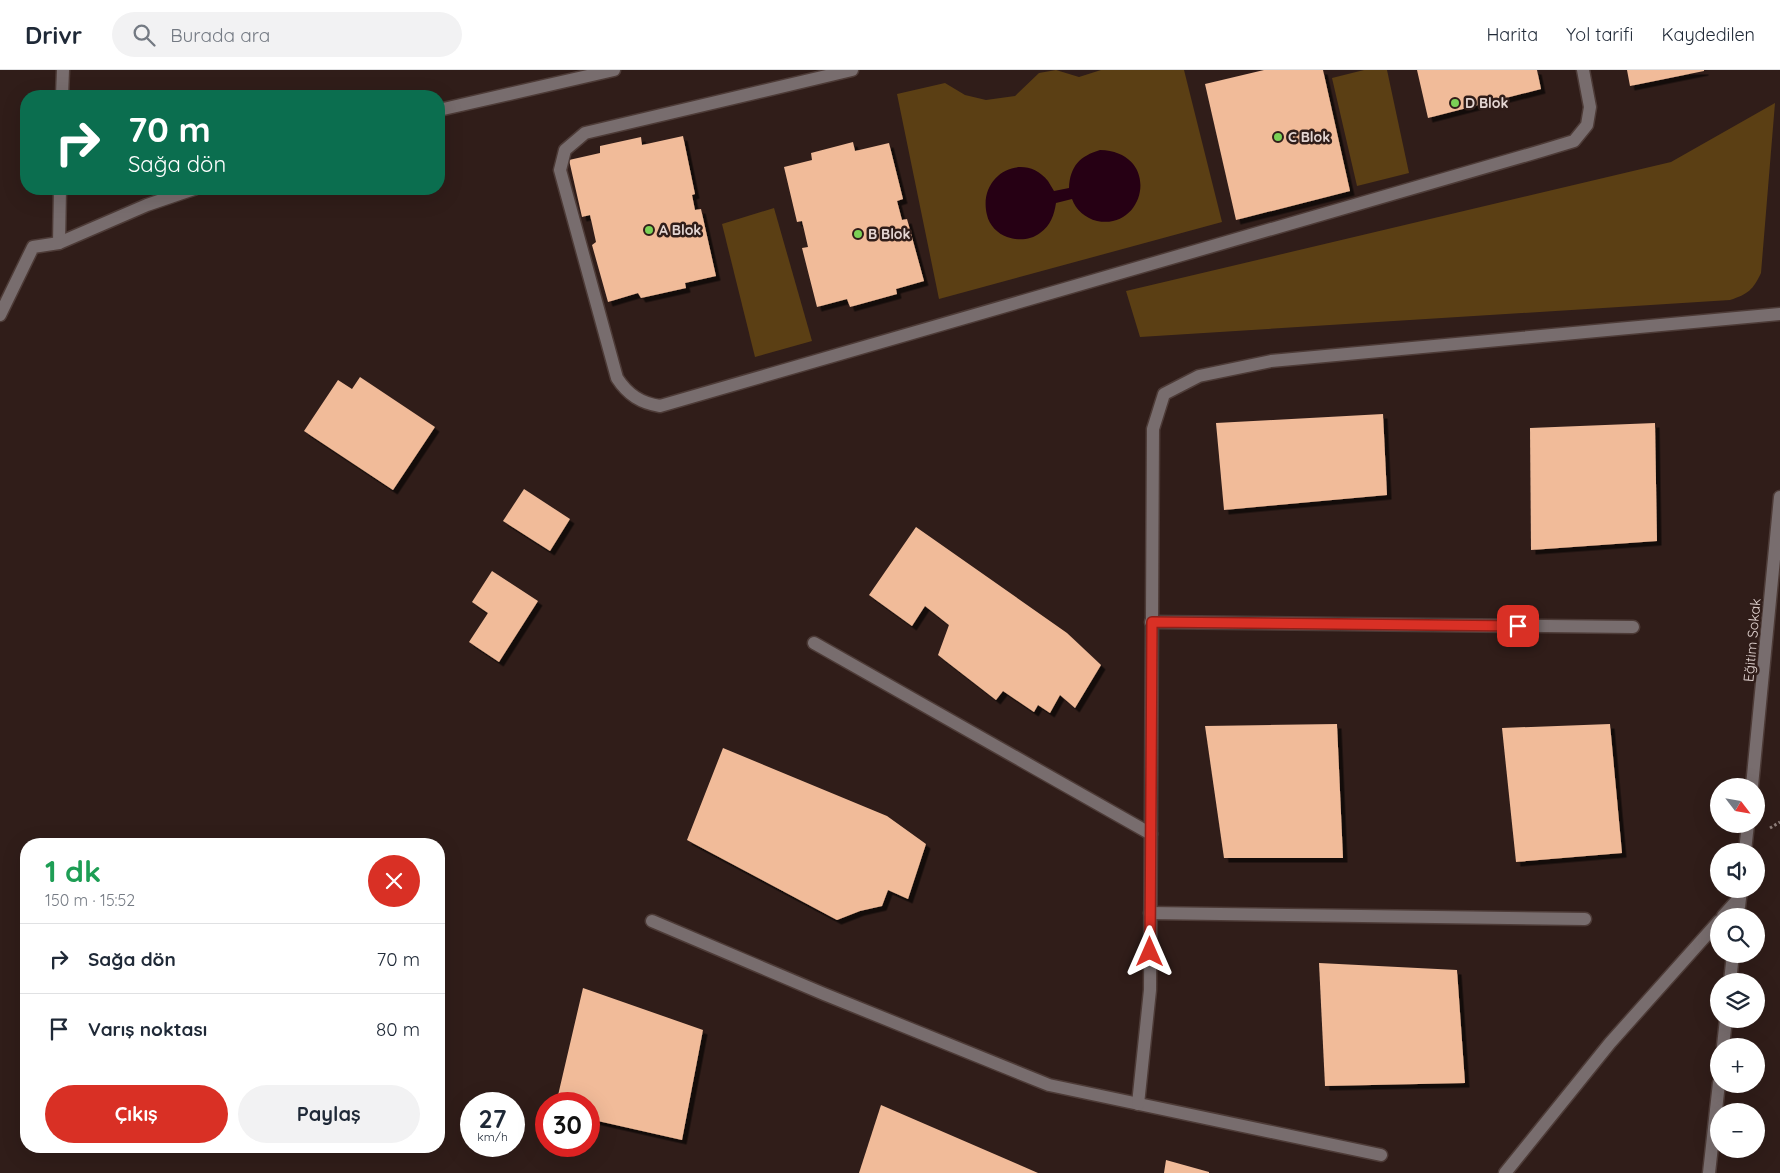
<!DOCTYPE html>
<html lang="tr">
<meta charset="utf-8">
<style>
:root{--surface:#fff;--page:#f2f2f3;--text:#1f2937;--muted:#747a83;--line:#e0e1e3;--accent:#d93025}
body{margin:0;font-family:Quicksand,sans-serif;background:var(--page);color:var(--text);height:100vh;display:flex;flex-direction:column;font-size:19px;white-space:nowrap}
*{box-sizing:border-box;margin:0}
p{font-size:16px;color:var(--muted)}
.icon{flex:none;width:28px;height:28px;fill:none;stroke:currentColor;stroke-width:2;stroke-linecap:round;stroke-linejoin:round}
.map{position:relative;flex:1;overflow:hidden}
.details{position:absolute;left:20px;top:768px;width:425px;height:315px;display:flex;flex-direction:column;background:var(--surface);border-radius:20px;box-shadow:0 5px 20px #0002}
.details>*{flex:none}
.banner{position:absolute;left:20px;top:20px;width:425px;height:105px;border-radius:20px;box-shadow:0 5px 20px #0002;background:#0b6e4f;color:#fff;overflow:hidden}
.needle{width:32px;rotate:121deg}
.tools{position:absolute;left:1710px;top:708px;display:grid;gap:10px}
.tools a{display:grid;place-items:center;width:55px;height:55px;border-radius:50%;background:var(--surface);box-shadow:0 5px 20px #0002;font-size:25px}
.speed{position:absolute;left:460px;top:1022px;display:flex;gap:10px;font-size:25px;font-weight:700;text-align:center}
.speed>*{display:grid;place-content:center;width:65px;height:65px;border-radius:50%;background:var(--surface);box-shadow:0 5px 20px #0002;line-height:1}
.speed small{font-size:12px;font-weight:400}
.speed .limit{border:8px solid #d22;background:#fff;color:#111}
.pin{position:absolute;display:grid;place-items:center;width:42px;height:42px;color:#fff;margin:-21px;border-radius:10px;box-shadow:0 2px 8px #0006}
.me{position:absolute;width:55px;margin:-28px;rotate:0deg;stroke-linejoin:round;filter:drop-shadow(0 0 4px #0008)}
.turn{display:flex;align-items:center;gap:18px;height:105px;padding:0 25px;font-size:22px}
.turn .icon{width:65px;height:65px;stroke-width:2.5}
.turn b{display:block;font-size:35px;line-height:42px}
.round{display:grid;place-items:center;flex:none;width:52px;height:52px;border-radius:26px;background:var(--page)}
.headline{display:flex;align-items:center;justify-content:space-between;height:85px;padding:0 25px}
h1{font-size:30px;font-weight:700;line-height:38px;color:#1e9e55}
.action{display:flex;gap:10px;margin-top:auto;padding:10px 25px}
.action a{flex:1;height:58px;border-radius:30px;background:var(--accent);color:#fff;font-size:20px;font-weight:700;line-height:58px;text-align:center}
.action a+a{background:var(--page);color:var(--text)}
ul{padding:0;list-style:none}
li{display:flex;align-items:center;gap:15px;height:70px;padding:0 25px;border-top:1px solid var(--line)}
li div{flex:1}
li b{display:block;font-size:19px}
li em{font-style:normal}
header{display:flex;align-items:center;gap:30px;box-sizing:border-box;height:70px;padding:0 25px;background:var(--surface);border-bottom:1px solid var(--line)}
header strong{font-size:24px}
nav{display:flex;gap:28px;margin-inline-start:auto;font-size:18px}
.search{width:350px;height:45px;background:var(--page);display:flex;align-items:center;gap:12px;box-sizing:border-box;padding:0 18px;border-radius:28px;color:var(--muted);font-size:19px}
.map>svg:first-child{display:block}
.green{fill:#5b3f14}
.water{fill:#260014}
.building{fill:#f1bb99;filter:url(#shadow)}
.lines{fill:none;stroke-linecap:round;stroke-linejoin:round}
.minor-casing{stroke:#4d3b37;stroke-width:15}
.path{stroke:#8c7c78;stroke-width:3;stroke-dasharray:2.5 2.5;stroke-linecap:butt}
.minor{stroke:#786d6e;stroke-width:12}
.route-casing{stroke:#8d1f18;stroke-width:12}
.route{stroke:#d93025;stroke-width:9}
.poi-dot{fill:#7bd156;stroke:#301d19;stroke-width:2}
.labels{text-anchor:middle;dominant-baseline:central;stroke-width:5;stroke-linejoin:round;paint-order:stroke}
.poi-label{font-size:14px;font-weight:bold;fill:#e4d6d3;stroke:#301d19;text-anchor:start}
.street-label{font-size:14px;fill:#e4d6d3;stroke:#301d19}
</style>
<header>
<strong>Drivr</strong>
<div class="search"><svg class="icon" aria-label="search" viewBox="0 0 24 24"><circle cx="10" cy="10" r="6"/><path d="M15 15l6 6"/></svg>Burada ara</div>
<nav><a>Harita</a><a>Yol tarifi</a><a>Kaydedilen</a></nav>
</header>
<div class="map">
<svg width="1780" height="1103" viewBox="0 0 1780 1103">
<defs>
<filter id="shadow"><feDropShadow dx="4.5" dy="4.5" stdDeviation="0" flood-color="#0009"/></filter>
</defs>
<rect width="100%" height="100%" fill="#301d19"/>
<g class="green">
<path d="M1056 0 1079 7 1101 0H1184L1222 152 939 229 897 24 945 13 965 25 986 30 1015 26 1039 3Z"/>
<path d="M1364 0H1387L1409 103 1357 116 1332 8Z"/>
<path d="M1775 33 1761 203C1753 220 1748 224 1730 230L1140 267 1126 221 1671 92Z"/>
<path d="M774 138 812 271 755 287 722 154Z"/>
</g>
<path class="water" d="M1100 80C1162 82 1146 161 1097 151 1085 148 1076 140 1072 129L1056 133C1054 145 1051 155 1040 163 1031 170 1018 171 1007 167 998 164 989 155 987 145 977 105 1023 80 1048 111 1050 114 1052 118 1054 121L1069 118C1070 96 1080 86 1100 80Z"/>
<g class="building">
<path d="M1264 0H1323L1350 121 1236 150 1205 14Z"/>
<path d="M1417 0H1537L1541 19 1428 48Z"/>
<path d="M1627 0H1704V1L1630 16Z"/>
<path d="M683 66 695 124 692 125 695 140 701 139 716 206 685 213 686 218 641 228 638 223 608 232 592 175 596 172 590 145 582 147 569 90 600 83V76L641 67 642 75Z"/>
<path d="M853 72 855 81 889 73 903 129 897 131 902 150 907 149 924 211 896 219 897 224 850 237 847 229 817 237 802 178 808 177 802 151 797 152 784 97 812 90 811 83Z"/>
<path d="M360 307 435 357 393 420 304 361 338 310 352 319Z"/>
<path d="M1383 344 1387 425 1224 440 1216 353Z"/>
<path d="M1655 353 1657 471 1531 480 1530 358Z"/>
<path d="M524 419 570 449 550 481 503 451Z"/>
<path d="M916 457 1067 563 1101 595 1075 638 1060 625 1050 643 1038 635 1034 642 1003 621 996 630 938 585 949 555 925 536 912 556 869 525Z"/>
<path d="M492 501 538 531 499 592 469 572 488 543 472 532Z"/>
<path d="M1337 654 1343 788H1224L1205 656Z"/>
<path d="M1610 654 1622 783 1516 792 1502 658Z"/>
<path d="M723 678 887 746 926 774 908 829 888 820 882 836 860 841 837 850 687 770Z"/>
<path d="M1319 893 1457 900 1465 1013 1325 1016Z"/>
<path d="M583 918 703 960 682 1070 589 1049V1034H556Z"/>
<path d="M881 1035 1038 1103H859Z"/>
<path d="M1166 1090 1209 1102V1103H1164Z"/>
</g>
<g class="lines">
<g class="minor-casing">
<g id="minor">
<path d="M852 0 585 63 565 80 560 100 617 308C628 325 641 333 660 336L1541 81 1574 71 1587 55 1590 37 1583 0"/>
<path d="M62 26 63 0"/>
<path d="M439 40 614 0"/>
<path d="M59 173 60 119"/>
<path d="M0 245 33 177 59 173 147 135 194 119"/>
<path d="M1151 552 1633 557"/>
<path d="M814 573 1151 764"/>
<path d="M1752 716 1780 427"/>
<path d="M1745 781 1748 754"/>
<path d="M1150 843 1585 849"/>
<path d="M1723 846 1740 827"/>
<path d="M1738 846 1741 819"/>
<path d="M652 851 824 924 1049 1015 1381 1085"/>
<path d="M1730 911 1733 884"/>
<path d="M1723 976 1726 949"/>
<path d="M1138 1034 1150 920 1153 359 1164 324 1199 306 1271 291 1780 244"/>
<path d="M1505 1103 1610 973 1719 851"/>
<path d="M1709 1103 1719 1013"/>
</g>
</g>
<path class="path" d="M1770 758 1780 752"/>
<use href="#minor" class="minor"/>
</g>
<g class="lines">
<g class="route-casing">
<path id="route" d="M1150 882 1152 552 1518 556"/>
</g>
<use href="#route" class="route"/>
</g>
<g class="poi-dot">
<circle cx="1455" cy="33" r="5"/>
<circle cx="1278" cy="67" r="5"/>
<circle cx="649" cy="160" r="5"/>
<circle cx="858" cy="164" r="5"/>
</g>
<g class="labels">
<g class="poi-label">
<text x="1465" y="33">D Blok</text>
<text x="1288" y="67">C Blok</text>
<text x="659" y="160">A Blok</text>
<text x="868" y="164">B Blok</text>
</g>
<g class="street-label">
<text transform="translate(1752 570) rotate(-85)">Eğitim Sokak</text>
</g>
</g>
</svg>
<div class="tools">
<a><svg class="needle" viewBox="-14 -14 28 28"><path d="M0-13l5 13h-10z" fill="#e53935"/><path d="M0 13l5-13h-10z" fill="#747a83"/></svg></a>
<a><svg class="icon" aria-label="sound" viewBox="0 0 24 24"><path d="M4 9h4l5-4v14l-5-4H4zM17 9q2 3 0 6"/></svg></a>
<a><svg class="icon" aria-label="search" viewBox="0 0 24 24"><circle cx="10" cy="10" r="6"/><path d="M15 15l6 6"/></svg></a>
<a><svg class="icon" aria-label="layers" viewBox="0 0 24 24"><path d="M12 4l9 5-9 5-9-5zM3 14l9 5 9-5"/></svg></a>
<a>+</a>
<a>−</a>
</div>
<div class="speed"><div>27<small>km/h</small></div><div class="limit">30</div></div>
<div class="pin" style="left:1518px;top:556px;background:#d93025"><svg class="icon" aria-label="arrive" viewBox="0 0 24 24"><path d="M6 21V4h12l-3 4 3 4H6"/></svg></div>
<svg class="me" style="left:1150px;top:882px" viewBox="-20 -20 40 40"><path d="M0-17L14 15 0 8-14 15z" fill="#d93025" stroke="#fff" stroke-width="4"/></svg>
<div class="banner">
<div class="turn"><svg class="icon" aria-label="right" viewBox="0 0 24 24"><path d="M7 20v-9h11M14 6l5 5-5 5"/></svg><div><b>70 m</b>Sağa dön</div></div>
</div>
<section class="details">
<div class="headline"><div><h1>1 dk</h1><p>150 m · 15:52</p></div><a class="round" style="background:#d93025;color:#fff"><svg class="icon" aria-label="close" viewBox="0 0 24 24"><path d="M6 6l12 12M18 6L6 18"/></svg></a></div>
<ul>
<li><svg class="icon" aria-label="right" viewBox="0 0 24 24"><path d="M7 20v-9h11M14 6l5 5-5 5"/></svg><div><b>Sağa dön</b></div><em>70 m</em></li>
<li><svg class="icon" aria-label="arrive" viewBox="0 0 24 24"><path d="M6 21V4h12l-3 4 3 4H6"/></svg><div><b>Varış noktası</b></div><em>80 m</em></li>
</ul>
<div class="action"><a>Çıkış</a><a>Paylaş</a></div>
</section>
</div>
